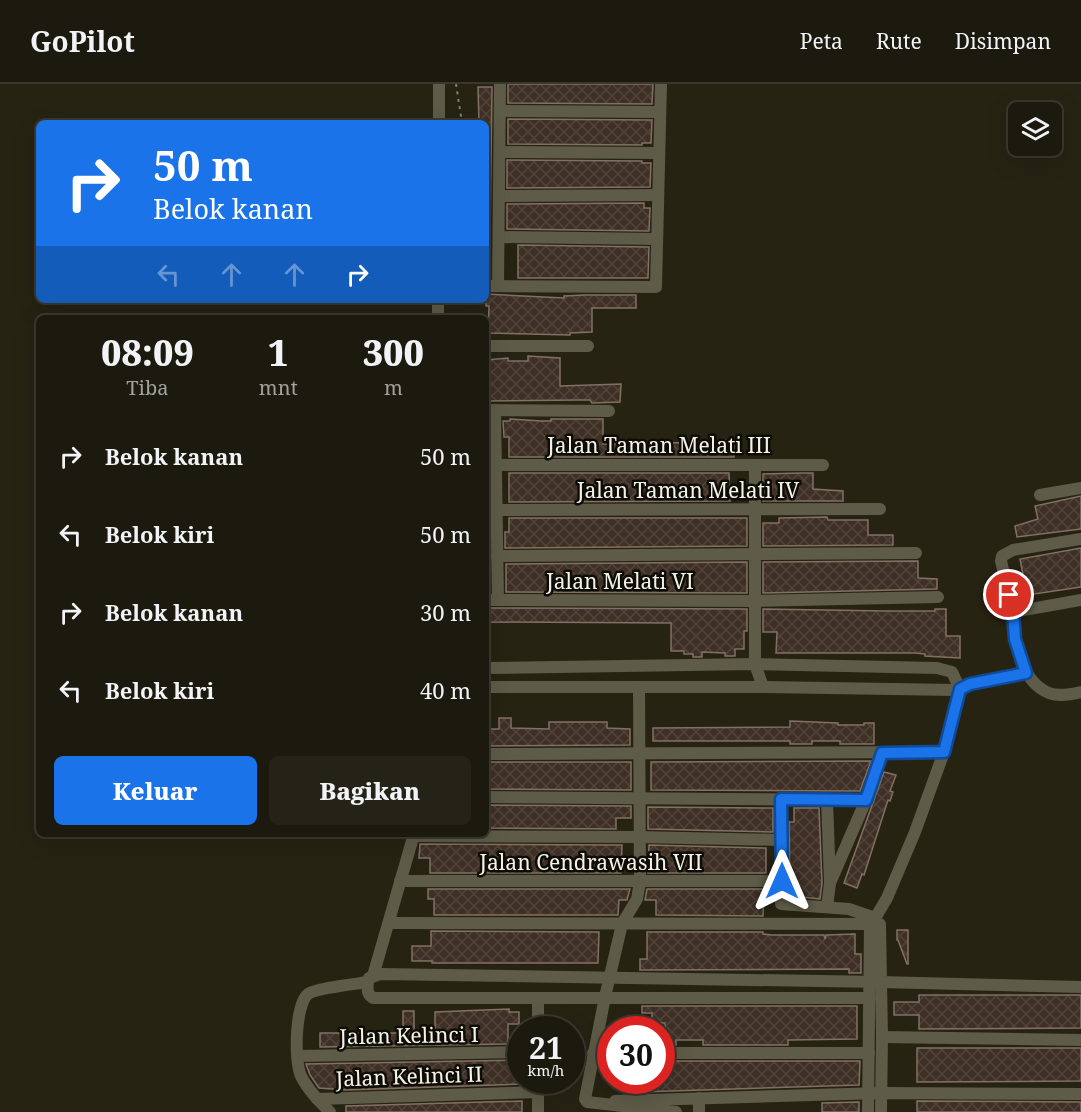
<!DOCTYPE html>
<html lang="id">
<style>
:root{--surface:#1c1a0e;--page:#252317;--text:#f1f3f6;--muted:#a0a19e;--line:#3a382e;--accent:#1a73e8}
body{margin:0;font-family:"Noto Serif",serif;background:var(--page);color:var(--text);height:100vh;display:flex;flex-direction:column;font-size:22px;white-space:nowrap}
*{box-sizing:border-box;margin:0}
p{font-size:20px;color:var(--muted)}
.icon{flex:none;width:33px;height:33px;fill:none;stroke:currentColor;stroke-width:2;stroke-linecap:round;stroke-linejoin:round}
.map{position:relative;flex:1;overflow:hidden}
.details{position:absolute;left:36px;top:231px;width:453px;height:522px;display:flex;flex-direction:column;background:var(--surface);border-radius:9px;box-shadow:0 6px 24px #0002,0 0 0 2px var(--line)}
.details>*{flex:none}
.banner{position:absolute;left:36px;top:36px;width:453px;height:183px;border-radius:9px;box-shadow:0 6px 24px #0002,0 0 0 2px var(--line);background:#1a73e8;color:#fff;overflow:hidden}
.tools{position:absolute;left:1008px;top:18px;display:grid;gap:12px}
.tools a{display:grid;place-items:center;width:54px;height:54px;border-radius:9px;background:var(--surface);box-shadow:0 6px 24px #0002,0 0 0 2px var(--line);font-size:30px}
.speed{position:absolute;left:507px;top:932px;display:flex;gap:12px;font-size:30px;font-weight:700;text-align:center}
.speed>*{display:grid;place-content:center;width:78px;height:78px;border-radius:50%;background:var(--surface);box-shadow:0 6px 24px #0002,0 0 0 2px var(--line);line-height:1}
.speed small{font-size:15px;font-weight:400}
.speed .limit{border:9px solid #d22;background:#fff;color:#111}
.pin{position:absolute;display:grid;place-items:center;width:51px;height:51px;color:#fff;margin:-26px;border:3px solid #fff;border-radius:50%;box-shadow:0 2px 6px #0007}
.me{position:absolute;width:66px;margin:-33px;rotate:0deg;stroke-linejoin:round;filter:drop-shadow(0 0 4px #0008)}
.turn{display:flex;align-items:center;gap:21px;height:126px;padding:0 18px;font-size:27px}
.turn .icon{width:78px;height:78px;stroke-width:2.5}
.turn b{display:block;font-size:42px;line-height:51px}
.lanes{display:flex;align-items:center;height:57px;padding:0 18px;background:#0003;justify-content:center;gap:30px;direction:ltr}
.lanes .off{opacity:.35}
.eta{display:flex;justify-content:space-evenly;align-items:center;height:102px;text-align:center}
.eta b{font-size:36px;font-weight:800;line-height:42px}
.primary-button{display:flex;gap:12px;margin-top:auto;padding:12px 18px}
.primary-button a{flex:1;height:69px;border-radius:9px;background:var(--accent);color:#fff;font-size:24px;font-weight:800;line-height:69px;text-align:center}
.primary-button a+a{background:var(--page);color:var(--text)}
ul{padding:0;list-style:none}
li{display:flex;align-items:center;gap:18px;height:78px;padding:0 18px}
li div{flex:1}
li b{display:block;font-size:22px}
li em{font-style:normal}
header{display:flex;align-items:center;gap:36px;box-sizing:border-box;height:84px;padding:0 30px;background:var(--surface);border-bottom:2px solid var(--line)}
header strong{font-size:28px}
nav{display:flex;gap:33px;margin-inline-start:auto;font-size:21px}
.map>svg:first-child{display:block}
.building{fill:url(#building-cross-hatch);stroke:#827065;stroke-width:1.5}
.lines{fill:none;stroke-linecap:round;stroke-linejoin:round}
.path{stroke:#848174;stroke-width:2;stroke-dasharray:3 4.5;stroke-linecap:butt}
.street{stroke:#5e5b48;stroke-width:12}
.route-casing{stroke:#114b97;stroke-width:15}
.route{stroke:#1a73e8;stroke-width:10}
.labels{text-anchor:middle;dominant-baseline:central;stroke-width:5;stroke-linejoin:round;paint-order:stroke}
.street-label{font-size:21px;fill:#f3f2e7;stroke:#0e0c06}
</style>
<header>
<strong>GoPilot</strong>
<nav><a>Peta</a><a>Rute</a><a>Disimpan</a></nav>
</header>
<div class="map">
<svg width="1081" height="1028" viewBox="0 0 1081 1028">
<defs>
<pattern id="building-cross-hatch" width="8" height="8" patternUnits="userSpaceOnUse" patternTransform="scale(1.5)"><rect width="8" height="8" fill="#3f3026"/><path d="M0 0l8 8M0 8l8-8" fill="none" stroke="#52443b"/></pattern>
</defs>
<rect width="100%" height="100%" fill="#262313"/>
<g class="building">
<path d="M508 0H653L652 20 508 19Z"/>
<path d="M478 3H492L490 150H486V39H479Z"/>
<path d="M508 35 652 36 651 59H642V61L508 60Z"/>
<path d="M507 76 642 77V79H651L650 103 507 104Z"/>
<path d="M644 119V124H650L649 147 507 145V120Z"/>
<path d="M518 161 649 163 648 194H518Z"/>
<path d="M486 210 564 214V212L585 211H636V224H592V248L570 249V251L488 249 489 222H486Z"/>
<path d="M528 272 560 274V302L621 300 620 318 592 319 590 316H579L486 317V276L508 274V277H528Z"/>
<path d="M510 335 541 337H551V335H603V360L723 358V356H734V373H509V353H504L503 337H510Z"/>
<path d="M509 389H729L730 417 509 418Z"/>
<path d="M801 389H813V405L843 407V417H763V390Z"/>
<path d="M1081 412V445L1017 453 1015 442 1038 435 1035 422Z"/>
<path d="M827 433 828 436H868V451H893V461L763 462V439H779V434Z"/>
<path d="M509 434H747V462L505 464V448H509Z"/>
<path d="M1081 464V503L1027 511 1028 514 1019 516 1016 503 1025 501 1020 475Z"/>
<path d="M918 477V494L937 495V505L763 509V478Z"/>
<path d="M747 478V509L506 508V480Z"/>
<path d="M486 524 747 525V547H744V565H735V572H725V569L702 568V573H693V570H684V567H671V539L486 538Z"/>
<path d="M763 525 887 527H935V525H946V552H960V574L925 572V570L915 569H776L777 548H763Z"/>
<path d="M499 634H511V644L549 645V638H607V644L630 645V661L487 662 486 645H499Z"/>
<path d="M790 637 838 639V641H864V639H874V660H840V657H812V660H790V657H653V644L790 643Z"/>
<path d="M871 677 860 707 651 706V678Z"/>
<path d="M486 678H631V706L486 705Z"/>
<path d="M884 688 896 691 890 707 893 708 890 717 888 716 864 791 862 790 857 804 844 799Z"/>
<path d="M486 721 631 722V734H616V745L486 744Z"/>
<path d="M648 723 773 724V748L648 745Z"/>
<path d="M794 724H819L822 799 820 815 790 812 789 738H794Z"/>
<path d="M420 760 622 761 621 789H430V774H419Z"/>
<path d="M649 761 766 764V789H648Z"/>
<path d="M428 805H630L627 816H619L618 831H434V815H428Z"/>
<path d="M647 805H764L763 832 656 831V816H645Z"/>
<path d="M897 846H908V880H907L898 856H897Z"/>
<path d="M431 847 599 848 598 879H432V877H412V862H431Z"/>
<path d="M647 848H763V850L772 851H824L825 855 826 851 855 850V870H861V889H849V885L640 886V875H647Z"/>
<path d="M919 911H1081V944L919 945V931H894V918H919Z"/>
<path d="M642 922H857V955L788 956V961H703V956H676V961H665V939H652V929H642Z"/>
<path d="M509 925V928H519V940H508V960L320 963V949H403V927H414V949H435V928Z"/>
<path d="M917 964H1081V997L917 998Z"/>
<path d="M519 976V996H522V1000L346 1006 319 1004 310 991 306 980Z"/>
<path d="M662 977H860L859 1001 641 1008V996H662Z"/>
<path d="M522 1017V1028H346V1022Z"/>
<path d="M917 1017 1081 1018V1028H917Z"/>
<path d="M859 1018V1028H822V1019Z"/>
</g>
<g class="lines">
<path class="path" d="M456 0 462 39"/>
<g class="street">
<path d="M500 27 660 28"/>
<path d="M439 39V0"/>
<path d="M500 68 659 69"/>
<path d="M500 112 658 111"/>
<path d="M499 153 657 155"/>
<path d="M486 202 656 203 661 0"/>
<path d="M498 202 500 0"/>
<path d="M438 216V234"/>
<path d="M486 262H588"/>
<path d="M486 326 609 327"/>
<path d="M495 326 498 516"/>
<path d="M496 381H823"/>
<path d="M755 381V580L763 603"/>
<path d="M1040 411 1081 404"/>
<path d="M497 426 880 425"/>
<path d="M497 472 916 469"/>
<path d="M486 516 754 517 938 513"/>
<path d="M1081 516 1013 528C1013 555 1020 597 1049 609 1058 613 1072 610 1081 608"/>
<path d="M1013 528 1001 477 1002 472 1013 466 1081 455"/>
<path d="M486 584 755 580 937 584 952 588 960 605 944 668 915 748 887 814 874 836 870 840 868 1028"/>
<path d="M486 603H763L956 606 971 600 1026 589"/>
<path d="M639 604 640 798 637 815 622 840 605 913 585 1015 587 1018 676 1028"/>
<path d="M486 670 944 668"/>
<path d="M486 713 866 716"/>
<path d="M781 715V820L849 825 875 834"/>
<path d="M412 752 639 753 781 756"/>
<path d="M400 797H781"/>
<path d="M830 799 866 716 882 669"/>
<path d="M827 823 830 799 827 716"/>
<path d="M389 839 875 840"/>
<path d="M880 840 882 953 881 1028"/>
<path d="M373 892 414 750"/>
<path d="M870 914C704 913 539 915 373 914 366 910 367 901 369 894L380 890 880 898 1081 903"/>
<path d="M538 915V945"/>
<path d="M882 953 1081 956"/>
<path d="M593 969H610"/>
<path d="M662 969H869"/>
<path d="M298 972 520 968"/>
<path d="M699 1014V1028"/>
<path d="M317 1015 538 1008"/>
<path d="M615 1017 881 1009 1081 1010"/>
<path d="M330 1028C319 1017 308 1006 301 992 294 977 295 921 308 910 316 904 356 900 368 898"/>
<path d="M538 1028V996"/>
</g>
</g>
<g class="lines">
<g class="route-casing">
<path id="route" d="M782 797 781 715 866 716 882 669 944 668 960 605 970 600 1026 589 1015 555 1013 528 1009 511"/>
</g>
<use href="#route" class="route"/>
</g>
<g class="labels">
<g class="street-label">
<text x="659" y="361">Jalan Taman Melati III</text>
<text x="688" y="406">Jalan Taman Melati IV</text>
<text x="620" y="497">Jalan Melati VI</text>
<text x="591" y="778">Jalan Cendrawasih VII</text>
<text transform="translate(409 951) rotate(-1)">Jalan Kelinci I</text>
<text transform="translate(409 992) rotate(-2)">Jalan Kelinci II</text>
</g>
</g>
</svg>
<div class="tools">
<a><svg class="icon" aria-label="layers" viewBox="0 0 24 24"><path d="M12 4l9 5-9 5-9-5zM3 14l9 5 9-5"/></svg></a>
</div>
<div class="speed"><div>21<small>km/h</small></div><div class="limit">30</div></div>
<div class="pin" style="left:1009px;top:511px;background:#d93025"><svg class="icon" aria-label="arrive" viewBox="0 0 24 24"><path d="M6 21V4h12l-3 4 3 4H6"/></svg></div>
<svg class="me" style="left:782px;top:797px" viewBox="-20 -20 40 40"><path d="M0-17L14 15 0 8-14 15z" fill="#1a73e8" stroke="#fff" stroke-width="4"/></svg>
<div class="banner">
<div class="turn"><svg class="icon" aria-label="right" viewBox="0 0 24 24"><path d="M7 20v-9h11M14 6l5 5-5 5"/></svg><div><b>50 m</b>Belok kanan</div></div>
<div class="lanes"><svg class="icon off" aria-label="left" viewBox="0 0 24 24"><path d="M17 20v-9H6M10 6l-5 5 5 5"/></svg><svg class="icon off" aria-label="ahead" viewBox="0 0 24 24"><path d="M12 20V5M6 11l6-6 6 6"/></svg><svg class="icon off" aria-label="ahead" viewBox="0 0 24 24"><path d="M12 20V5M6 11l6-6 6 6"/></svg><svg class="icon" aria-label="right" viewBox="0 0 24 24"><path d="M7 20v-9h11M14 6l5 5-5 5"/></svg></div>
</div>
<section class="details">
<div class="eta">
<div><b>08:09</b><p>Tiba</p></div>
<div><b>1</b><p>mnt</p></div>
<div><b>300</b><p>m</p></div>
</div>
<ul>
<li><svg class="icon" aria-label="right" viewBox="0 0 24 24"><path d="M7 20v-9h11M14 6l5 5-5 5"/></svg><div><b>Belok kanan</b></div><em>50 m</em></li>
<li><svg class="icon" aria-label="left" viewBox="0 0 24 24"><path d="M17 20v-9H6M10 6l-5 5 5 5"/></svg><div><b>Belok kiri</b></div><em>50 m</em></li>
<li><svg class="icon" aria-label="right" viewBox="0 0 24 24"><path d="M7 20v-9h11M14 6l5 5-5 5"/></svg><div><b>Belok kanan</b></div><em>30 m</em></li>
<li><svg class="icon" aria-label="left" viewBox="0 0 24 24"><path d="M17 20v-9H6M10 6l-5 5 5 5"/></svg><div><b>Belok kiri</b></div><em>40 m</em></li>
</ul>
<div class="primary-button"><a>Keluar</a><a>Bagikan</a></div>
</section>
</div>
